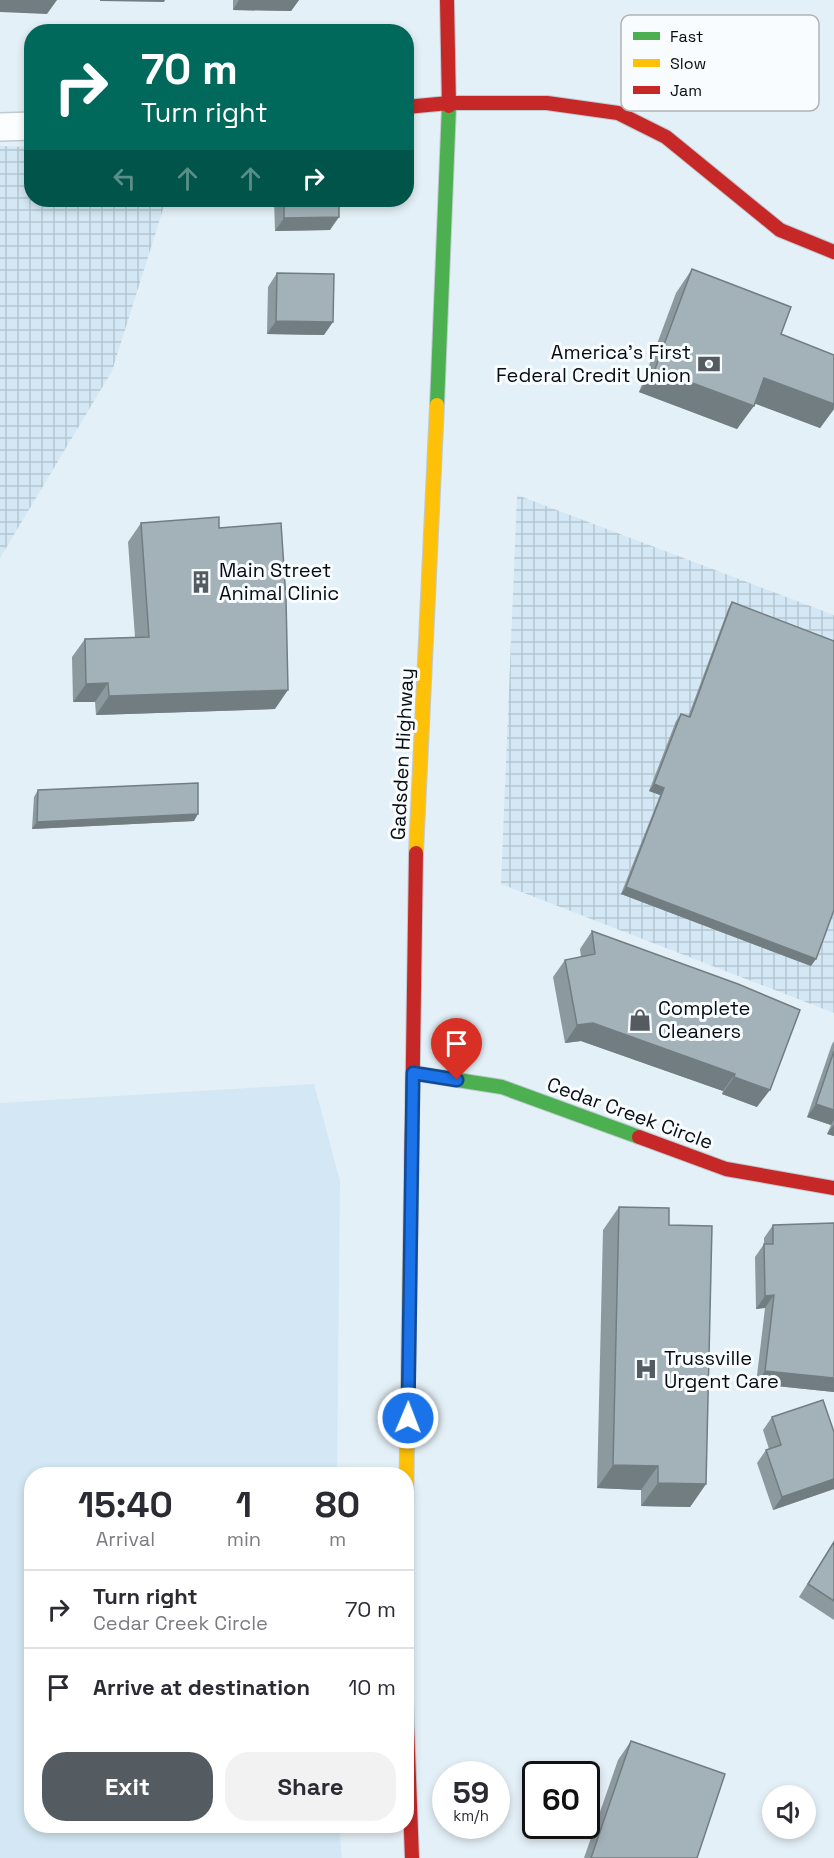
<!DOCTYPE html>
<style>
:root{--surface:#fff;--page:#f2f2f3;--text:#2b2b33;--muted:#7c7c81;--line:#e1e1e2;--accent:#545c61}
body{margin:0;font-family:"Space Grotesk",sans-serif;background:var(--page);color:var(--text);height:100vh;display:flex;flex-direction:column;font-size:22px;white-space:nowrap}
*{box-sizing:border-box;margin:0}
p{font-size:20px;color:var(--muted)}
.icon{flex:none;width:33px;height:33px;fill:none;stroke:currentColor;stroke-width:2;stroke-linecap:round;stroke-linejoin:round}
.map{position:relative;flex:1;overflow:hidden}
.side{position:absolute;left:24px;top:1467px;width:390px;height:366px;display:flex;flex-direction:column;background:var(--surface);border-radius:24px;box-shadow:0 3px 9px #0003}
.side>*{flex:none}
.hud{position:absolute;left:24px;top:24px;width:390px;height:183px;border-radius:24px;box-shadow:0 3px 9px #0003;background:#00695c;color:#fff;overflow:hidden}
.fabs{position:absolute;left:762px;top:1785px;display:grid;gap:12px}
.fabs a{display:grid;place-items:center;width:54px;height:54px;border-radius:50%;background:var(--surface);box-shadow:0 3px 9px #0003;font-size:30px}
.speed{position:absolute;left:432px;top:1761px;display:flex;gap:12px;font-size:30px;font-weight:700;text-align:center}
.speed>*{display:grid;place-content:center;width:78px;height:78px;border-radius:50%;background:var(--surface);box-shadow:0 3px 9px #0003;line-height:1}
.speed small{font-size:15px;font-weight:400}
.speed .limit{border:3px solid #111;border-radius:9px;background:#fff;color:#111}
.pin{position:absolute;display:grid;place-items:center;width:51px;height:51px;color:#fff;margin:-62px -26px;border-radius:50% 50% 50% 0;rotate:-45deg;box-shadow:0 0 6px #0007}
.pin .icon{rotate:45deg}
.me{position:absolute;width:66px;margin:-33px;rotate:1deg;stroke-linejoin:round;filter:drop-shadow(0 0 4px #0008)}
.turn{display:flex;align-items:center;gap:21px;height:126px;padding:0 18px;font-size:27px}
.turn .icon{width:78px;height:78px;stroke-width:2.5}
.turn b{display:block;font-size:42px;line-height:51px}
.lanes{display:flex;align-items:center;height:57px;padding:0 18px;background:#0003;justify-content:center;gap:30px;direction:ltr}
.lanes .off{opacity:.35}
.eta{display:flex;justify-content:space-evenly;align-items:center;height:102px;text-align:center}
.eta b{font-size:36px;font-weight:600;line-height:42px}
.action{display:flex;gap:12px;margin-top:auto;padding:12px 18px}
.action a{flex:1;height:69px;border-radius:24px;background:var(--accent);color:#fff;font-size:24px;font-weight:600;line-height:69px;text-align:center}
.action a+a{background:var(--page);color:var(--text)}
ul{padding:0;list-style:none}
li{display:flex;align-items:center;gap:18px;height:78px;padding:0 18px;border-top:2px solid var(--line)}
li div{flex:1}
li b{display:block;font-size:22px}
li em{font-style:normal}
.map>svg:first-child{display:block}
.built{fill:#d3e8f4}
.industrial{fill:url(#industrial-grid)}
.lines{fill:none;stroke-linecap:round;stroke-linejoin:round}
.street-casing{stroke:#c0cad0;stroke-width:30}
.fast-casing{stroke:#c0cad0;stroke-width:16}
.slow-casing{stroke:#c0cad0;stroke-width:16}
.jam-casing{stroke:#c0cad0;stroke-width:16}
.street{stroke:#fbfdfe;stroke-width:27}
.fast{stroke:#4caf50;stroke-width:14}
.slow{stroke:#ffc107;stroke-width:14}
.jam{stroke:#c62828;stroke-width:14}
.wall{fill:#8c999f}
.shaded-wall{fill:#727d82}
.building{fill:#a3b2b9;stroke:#727d82;stroke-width:1.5}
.route-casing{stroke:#114b97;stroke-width:15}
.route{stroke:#1a73e8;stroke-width:10}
.labels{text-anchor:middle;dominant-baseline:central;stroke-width:6;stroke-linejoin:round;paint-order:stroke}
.poi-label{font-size:20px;fill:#060c10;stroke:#f8fcff;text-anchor:start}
.street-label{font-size:20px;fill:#060c10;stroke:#f8fcff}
.key{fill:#f8fcff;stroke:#afb4b7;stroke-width:1.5}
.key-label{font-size:16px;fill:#060c10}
</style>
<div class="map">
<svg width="834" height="1858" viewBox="0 0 834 1858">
<defs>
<pattern id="industrial-grid" width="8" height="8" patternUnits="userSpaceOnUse" patternTransform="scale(1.5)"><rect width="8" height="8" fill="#d3e8f4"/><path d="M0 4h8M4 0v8" fill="none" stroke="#b4c6d0"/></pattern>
</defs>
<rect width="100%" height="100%" fill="#e4f0f7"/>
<path class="built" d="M314 1084 340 1181 337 1474H32V1826H339L342 1858H0V1103Z"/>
<g class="industrial">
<path d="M0 146 31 147 32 200H166L112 371 0 558Z"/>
<path d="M517 495 834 615V1013L501 884Z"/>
</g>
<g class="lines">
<g class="street-casing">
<path id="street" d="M0 127 32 126"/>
</g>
<g class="fast-casing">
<g id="fast">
<path d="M437 405 449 106"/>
<path d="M413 1073 502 1087 639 1137"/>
</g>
</g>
<g class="slow-casing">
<g id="slow">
<path d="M416 853 437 405"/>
<path d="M406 1511 411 1193"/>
</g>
</g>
<g class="jam-casing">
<g id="jam">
<path d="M447 0 449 106"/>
<path d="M406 107 449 103H547L618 113 666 137 780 230 834 252"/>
<path d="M639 1137 726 1169 834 1188"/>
<path d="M411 1193 416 853"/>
<path d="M406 1699 412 1858"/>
</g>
</g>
<use href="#street" class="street"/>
<use href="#fast" class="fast"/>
<use href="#slow" class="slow"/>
<use href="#jam" class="jam"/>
</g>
<g class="wall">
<path d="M233 0H299L291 11 233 10Z"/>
<path d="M274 200H339L330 230 275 231Z"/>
<path d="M692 269 781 334 834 355V409L820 428 754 403 737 429 639 392 676 293Z"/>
<path d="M277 273 324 335 267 334 268 287Z"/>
<path d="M141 523 219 528 275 709 96 715 95 702H73L72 657 85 639 135 637 128 542Z"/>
<path d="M732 602 811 966 621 894 660 795 649 791 676 721 681 714 688 717 728 609Z"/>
<path d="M38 790 194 821 32 829 34 797Z"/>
<path d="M592 931 738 984 757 1107 722 1094 723 1091 581 1041 565 1043 553 977 565 960 581 957 580 949Z"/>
<path d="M834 1041V1136L827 1134 831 1125 807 1117 832 1044Z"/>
<path d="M619 1207 669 1225 706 1484 690 1507 641 1506V1490L597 1488 603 1230Z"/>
<path d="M773 1225 834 1392 756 1384 765 1308 756 1309 755 1257 764 1244V1238Z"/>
<path d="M772 1417 834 1432V1489L773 1510 757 1463 766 1450 769 1449 763 1430Z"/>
<path d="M834 1541V1620L799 1597Z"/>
<path d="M631 1741 697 1858H584L618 1760Z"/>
</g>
<g class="shaded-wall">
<path d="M0 0H57L47 14 0 12Z"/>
<path d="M100 0H165L164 2 100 1Z"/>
<path d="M239 0H299L291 11 233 10Z"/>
<path d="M339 217 330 230 275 231 284 218Z"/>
<path d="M276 321 333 322 324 335 267 334Z"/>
<path d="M655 369 754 406 737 429 639 392Z"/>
<path d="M764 378 834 404V409L820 428 748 401Z"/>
<path d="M108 683 95 702H73L86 684Z"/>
<path d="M288 690 275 709 96 715 109 696Z"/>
<path d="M654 784 664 788 660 795 649 791Z"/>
<path d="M198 814 194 821 32 829 37 822Z"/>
<path d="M626 887 816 959 811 966 621 894Z"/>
<path d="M593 1023 735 1074 723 1091 581 1041 565 1043 577 1025Z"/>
<path d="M734 1077 770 1090 757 1107 722 1094Z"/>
<path d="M816 1104 834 1110V1120L831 1125 807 1117Z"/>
<path d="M834 1124V1136L827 1134Z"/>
<path d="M774 1295 765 1308 756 1309 765 1296Z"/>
<path d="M765 1371 834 1378V1392L756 1384Z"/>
<path d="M613 1465 658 1466 641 1490 597 1488Z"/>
<path d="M834 1479V1489L773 1510 782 1497Z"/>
<path d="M658 1483 706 1484 690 1507 641 1506Z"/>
</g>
<g class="building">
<path d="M284 200H339V217L284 218Z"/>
<path d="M692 269 791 307 781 334 834 355V404L764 378 754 406 655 369Z"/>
<path d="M277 273 334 274 333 322 276 321Z"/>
<path d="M219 517V528L281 523 286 599 288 690 109 696 108 683 86 684 85 639 149 637 141 523Z"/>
<path d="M732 602 834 641V910L816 959 626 887 664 788 654 784 681 714 690 717Z"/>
<path d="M198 783V814L37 822 38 790Z"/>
<path d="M592 931 738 984 800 1010 770 1090 734 1077 735 1074 593 1023 577 1025 565 960 595 954Z"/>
<path d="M834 1051V1110L816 1104Z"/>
<path d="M619 1207 669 1208V1225L712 1226 706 1484 658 1483V1466L613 1465Z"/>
<path d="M834 1223V1378L765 1371 774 1295 765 1296 764 1244H773V1225Z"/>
<path d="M823 1400 834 1432V1479L782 1497 766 1450 781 1445 772 1417Z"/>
<path d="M834 1542V1601L808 1584Z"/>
<path d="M631 1741 725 1774 697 1858H591Z"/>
</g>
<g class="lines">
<g class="route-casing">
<path id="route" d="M408 1418 413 1073 457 1080"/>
</g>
<use href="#route" class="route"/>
</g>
<defs>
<g id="bank-bare" transform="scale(1.8)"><path d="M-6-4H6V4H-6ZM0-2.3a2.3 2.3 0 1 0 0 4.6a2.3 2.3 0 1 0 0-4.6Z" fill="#545c61" stroke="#f8fcff" stroke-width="2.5" paint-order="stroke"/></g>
<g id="building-bare" transform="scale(1.8)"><path d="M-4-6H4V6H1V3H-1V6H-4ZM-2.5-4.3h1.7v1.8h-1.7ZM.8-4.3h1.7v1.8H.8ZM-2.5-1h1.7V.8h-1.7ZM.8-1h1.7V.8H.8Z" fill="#545c61" stroke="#f8fcff" stroke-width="2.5" paint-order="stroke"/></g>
<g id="shop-bare" transform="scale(1.8)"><path d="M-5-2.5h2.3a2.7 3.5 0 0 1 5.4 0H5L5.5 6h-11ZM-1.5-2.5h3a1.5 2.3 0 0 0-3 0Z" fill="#545c61" stroke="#f8fcff" stroke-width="2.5" paint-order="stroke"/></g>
<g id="hospital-bare" transform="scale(1.8)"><path d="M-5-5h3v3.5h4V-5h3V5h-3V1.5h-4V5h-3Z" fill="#545c61" stroke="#f8fcff" stroke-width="2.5" paint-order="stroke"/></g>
</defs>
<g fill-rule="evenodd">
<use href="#bank-bare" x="709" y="364"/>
<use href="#building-bare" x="201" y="582"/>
<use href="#shop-bare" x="640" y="1020"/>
<use href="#hospital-bare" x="646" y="1369"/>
</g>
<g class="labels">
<g class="poi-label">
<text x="691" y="352" text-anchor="end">America's First<tspan x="691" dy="23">Federal Credit Union</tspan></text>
<text x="219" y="570">Main Street<tspan x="219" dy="23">Animal Clinic</tspan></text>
<text x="658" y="1008">Complete<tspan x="658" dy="23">Cleaners</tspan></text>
<text x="664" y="1358">Trussville<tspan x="664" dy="23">Urgent Care</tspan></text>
</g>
<g class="street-label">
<text transform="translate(402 754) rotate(-87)">Gadsden Highway</text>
<text transform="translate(630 1113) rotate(20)">Cedar Creek Circle</text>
</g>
</g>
<rect x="621" y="15" width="198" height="96" rx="9" class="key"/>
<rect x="633" y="32" width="27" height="8" fill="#4caf50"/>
<rect x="633" y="59" width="27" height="8" fill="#ffc107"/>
<rect x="633" y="86" width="27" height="8" fill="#c62828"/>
<g class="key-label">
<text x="670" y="42">Fast</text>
<text x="670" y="69">Slow</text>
<text x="670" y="96">Jam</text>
</g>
</svg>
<div class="fabs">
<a><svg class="icon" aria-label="sound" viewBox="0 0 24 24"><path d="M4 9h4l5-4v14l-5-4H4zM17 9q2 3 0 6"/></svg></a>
</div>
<div class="speed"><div>59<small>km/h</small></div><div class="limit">60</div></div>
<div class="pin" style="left:457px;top:1080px;background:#d93025"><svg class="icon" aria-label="arrive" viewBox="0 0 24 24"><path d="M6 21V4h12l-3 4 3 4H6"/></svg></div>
<svg class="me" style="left:408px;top:1418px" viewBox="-20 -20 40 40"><circle r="17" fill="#1a73e8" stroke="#fff" stroke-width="3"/><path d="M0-11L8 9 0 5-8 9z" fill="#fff"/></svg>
<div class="hud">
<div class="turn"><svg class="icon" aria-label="right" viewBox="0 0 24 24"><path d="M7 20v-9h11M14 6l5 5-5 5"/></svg><div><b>70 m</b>Turn right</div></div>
<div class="lanes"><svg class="icon off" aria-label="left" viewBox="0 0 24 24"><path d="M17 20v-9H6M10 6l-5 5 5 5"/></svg><svg class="icon off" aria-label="ahead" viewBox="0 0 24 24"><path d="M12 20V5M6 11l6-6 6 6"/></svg><svg class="icon off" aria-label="ahead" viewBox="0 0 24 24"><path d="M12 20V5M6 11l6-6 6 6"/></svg><svg class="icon" aria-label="right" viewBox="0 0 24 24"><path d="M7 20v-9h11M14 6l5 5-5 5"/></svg></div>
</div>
<section class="side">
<div class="eta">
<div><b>15:40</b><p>Arrival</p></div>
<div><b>1</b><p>min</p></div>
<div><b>80</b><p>m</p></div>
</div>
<ul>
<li><svg class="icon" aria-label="right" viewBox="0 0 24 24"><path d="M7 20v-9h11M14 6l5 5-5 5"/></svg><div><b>Turn right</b><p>Cedar Creek Circle</p></div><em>70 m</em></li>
<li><svg class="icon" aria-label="arrive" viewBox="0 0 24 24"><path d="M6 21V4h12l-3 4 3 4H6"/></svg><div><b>Arrive at destination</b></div><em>10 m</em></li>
</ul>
<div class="action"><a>Exit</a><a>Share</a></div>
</section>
</div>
